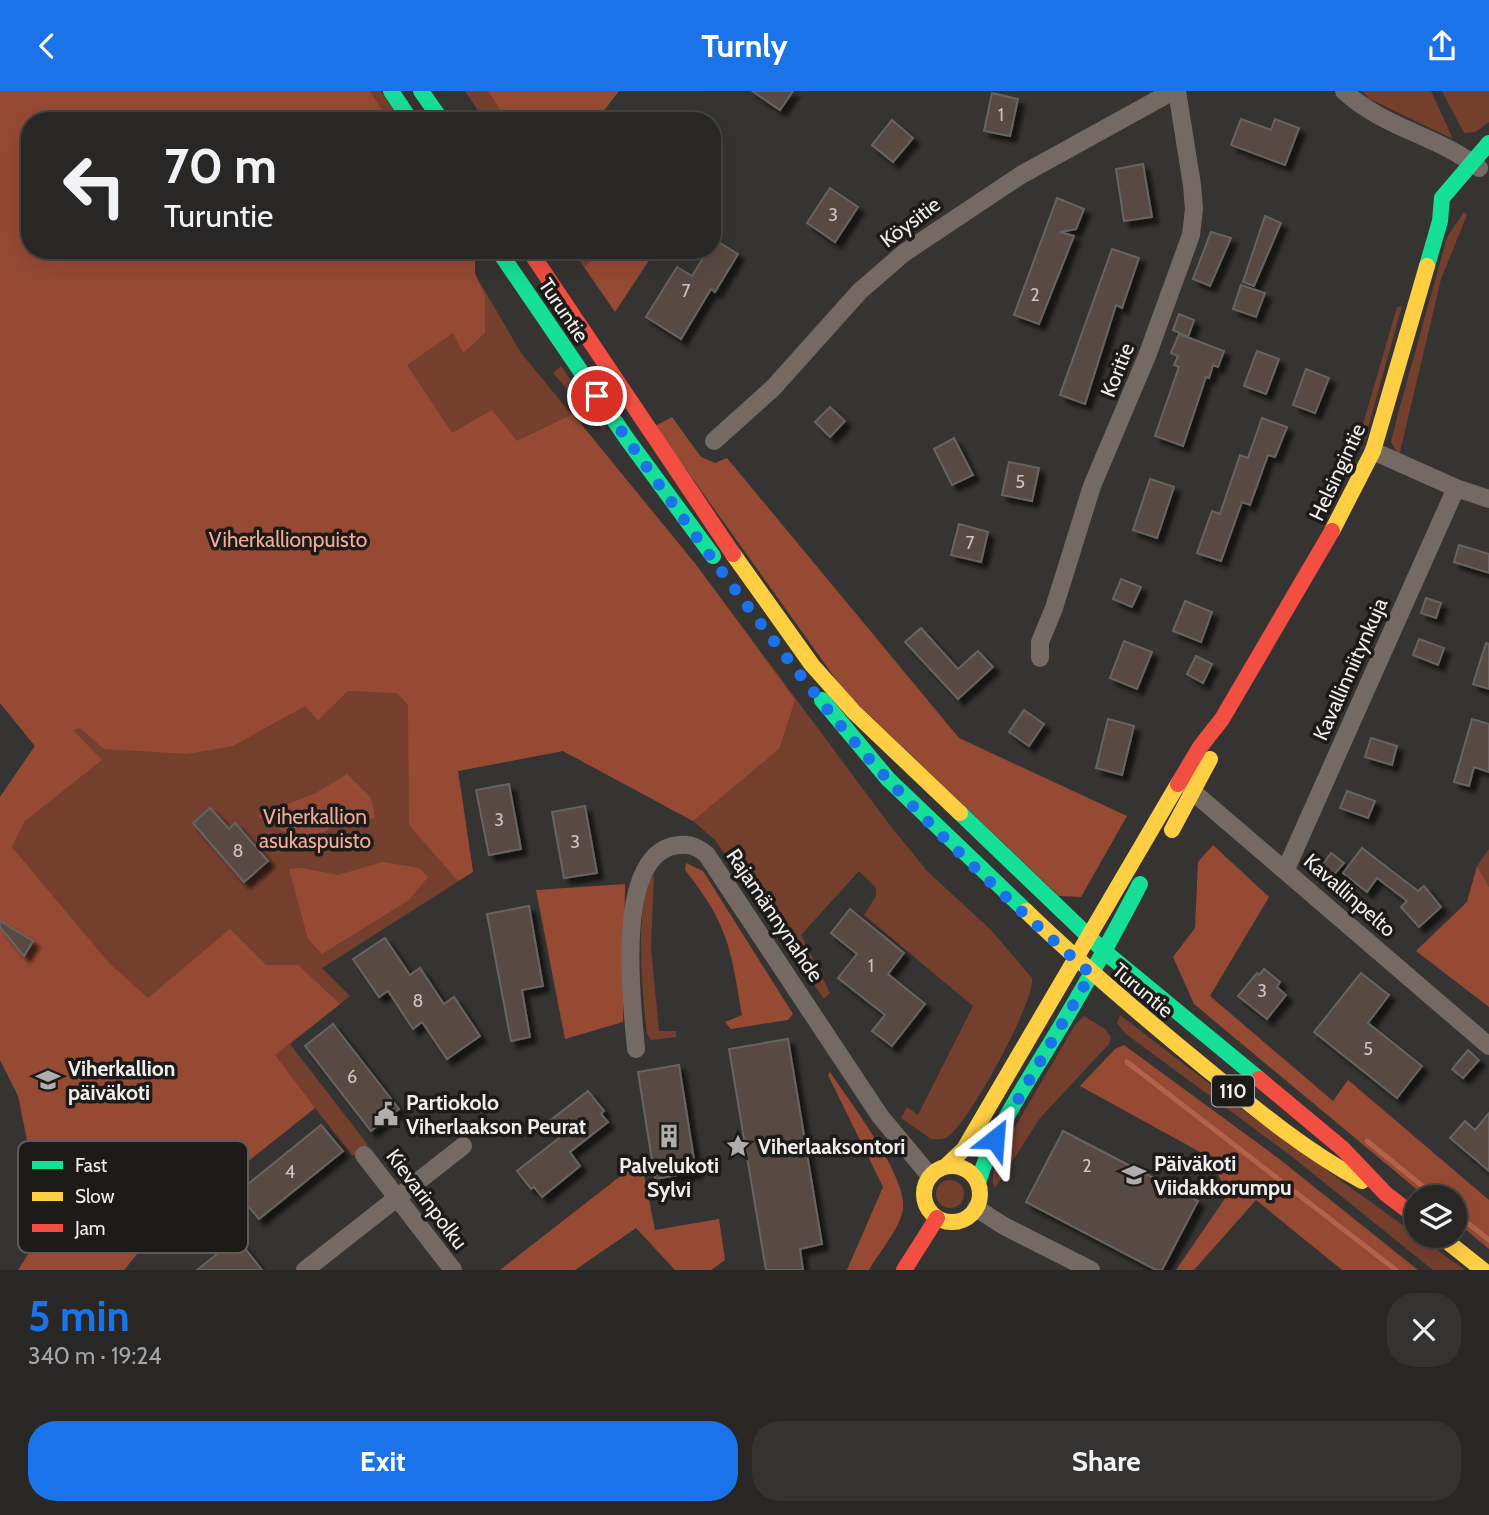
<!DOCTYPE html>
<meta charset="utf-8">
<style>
:root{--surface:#282726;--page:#343332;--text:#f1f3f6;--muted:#a5a5a7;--line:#444443;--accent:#1a73e8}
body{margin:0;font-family:Cabin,sans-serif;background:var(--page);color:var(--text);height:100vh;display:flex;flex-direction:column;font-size:26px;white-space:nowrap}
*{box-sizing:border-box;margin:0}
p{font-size:23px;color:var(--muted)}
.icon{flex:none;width:38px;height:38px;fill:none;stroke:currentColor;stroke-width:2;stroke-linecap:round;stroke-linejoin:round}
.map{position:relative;height:1179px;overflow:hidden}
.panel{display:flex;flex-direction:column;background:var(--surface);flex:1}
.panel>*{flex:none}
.hud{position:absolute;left:21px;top:21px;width:700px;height:147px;border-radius:28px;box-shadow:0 7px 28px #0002,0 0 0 2px var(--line);background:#282726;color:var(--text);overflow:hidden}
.fabs{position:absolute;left:1404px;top:1094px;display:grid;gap:14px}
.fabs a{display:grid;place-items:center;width:63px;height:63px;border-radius:50%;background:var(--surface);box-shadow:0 7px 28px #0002,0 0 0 2px var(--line);font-size:35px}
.pin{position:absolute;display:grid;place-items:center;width:60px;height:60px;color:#fff;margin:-30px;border:4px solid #fff;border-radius:50%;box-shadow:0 2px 7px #0007}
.me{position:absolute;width:77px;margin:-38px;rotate:28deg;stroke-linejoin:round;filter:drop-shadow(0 0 5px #0008)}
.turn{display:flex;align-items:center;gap:24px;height:147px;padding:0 28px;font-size:32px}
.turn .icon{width:91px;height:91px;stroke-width:2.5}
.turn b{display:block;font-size:49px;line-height:60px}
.round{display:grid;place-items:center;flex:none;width:74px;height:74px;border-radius:28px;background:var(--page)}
.headline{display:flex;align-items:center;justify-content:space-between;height:119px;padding:0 28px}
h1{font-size:42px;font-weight:700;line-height:52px;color:var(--accent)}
.cta{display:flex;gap:14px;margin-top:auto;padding:14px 28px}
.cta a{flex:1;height:80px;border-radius:28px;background:var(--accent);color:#fff;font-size:28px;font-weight:700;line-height:80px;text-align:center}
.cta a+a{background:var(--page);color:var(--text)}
header{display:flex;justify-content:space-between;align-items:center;height:91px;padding:0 28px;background:var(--accent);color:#fff;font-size:32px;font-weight:700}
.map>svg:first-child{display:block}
.green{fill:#753f2e}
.forest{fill:#964a33}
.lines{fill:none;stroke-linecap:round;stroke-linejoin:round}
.stream{stroke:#b4634a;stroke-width:5}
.building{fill:#584842;stroke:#666463;stroke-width:2;filter:url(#shadow)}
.street{stroke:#756964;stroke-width:18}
.fast{stroke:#16e098;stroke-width:16}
.slow{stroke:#ffcf43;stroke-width:16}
.jam{stroke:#f24e42;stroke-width:16}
.route{stroke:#1a73e8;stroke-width:12;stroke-dasharray:0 21.6}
.labels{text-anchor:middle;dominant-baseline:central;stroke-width:7;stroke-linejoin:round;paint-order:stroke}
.number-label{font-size:18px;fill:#cbc4c2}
.shield{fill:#1d1b1a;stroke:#b1afae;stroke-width:2}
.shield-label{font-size:19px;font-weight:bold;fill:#f1eeed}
.street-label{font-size:21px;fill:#f1eeed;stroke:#1d1b1a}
.park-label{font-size:21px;fill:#f3ab94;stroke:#1d1b1a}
.poi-label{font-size:21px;font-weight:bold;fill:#f1eeed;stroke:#1d1b1a;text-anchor:start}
.key{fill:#1d1b1a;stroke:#5d5a59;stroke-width:2}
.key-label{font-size:19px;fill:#f1eeed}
</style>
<header><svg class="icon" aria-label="back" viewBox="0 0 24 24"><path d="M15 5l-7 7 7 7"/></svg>Turnly<svg class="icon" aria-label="share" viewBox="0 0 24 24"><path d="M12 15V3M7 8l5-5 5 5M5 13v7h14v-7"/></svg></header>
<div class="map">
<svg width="1489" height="1179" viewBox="0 0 1489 1179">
<defs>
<filter id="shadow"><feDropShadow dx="6" dy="6" stdDeviation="2" flood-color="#0009"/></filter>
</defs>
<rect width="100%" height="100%" fill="#363432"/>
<g class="green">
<path d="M0 0H381L401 30H30V159H479L475 165V183L521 262 697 475 889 733 927 780 991 839 1032 887C1036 909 967 1036 947 1046 943 1049 935 1048 931 1048L901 1027 907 1016 918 1024 973 915 864 824 876 805V797L859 780 801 844 830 902 824 908 715 749 693 730 563 660 458 680 473 781 322 877 350 905 290 953 368 1054 353 1065 315 1017 246 1072 207 1077 124 1179 12 837 0 706 35 655 0 612Z"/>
<path d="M465 0H488L507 30H485Z"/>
<path d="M1362 0H1431L1453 48 1370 8Z"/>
<path d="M1442 0H1489V31L1475 41 1464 42Z"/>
<path d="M1464 121 1467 124 1441 188 1399 365 1391 351 1398 323 1447 146Z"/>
<path d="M572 159H601L584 176Z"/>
<path d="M1402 215 1364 351 1359 347 1361 340 1397 216Z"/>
<path d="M561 275 607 343 553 282Z"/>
<path d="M1489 758V796L1477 775Z"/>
<path d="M654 784 651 856 659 940H676V946L651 949 647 942C643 911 633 805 654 784Z"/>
<path d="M1120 924 1254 1027 1465 1179H1433L1290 1064 1126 943 1117 932Z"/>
<path d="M1084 925 1105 938 1111 946 1109 953 1040 1027 995 1097C989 1085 997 1070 1002 1058L1075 934Z"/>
<circle cx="950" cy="1103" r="14"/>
</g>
<g class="forest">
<path d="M0 0H370L389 30H30V159H471L475 165V183L485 205V242L463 262 453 242 407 274 452 342 492 319 517 350 573 323 697 475 795 609 779 658 693 730 563 660 458 680 473 781 458 790 409 734 408 614 397 602 348 600 318 629 305 615 233 655 187 663 104 658 80 637 73 639 102 669 24 731 12 756 109 872 148 907 230 838 266 874H298L340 913 275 964 315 1017 246 1072 207 1077 124 1179H18L57 1118 28 1054 18 1005 0 969V706L35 655 0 612Z"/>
<path d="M488 0H619L602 22 609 30H507Z"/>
<path d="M601 159H656L615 221 584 176Z"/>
<path d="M672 326 701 366 715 372 727 367 959 647 1127 725 1081 806 1059 805 845 601 655 335Z"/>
<path d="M347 683 371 707 375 727 336 734 316 745 286 742 257 725 316 702Z"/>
<path d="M1213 754 1269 806 1210 905 1333 1010 1348 989 1489 1109V1158L1454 1129V1106H1426L1194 913 1173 866 1195 837 1198 771Z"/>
<path d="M383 771 419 777 428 786 409 809 322 863 308 848 289 778 302 777 338 784Z"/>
<path d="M686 772 703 780 793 923 788 929 731 938 725 931 742 924C731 857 728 833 685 779Z"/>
<path d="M1477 775 1489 796V916L1416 860 1467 811Z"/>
<path d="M625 793 623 931 565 948 536 799Z"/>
<path d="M1124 954 1278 1067 1418 1179H1342L1256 1109 1194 1179H1176L1228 1103 1209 1066 1080 995 1115 958Z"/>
<path d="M830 981C849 1010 908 1086 903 1118 900 1138 879 1161 869 1179H847L883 1096 828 984Z"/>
<path d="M641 1069 655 1139 719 1128 725 1169 711 1179H675L636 1137 575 1179H500Z"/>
</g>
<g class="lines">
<g class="stream">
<path d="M1127 971 1396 1179"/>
<path d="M1367 1050 1436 1106"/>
<path d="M1454 1121 1489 1149"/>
</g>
</g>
<g class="building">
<path d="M752 0H793L780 19Z"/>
<path d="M992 2 1018 8 1010 45 984 40Z"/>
<path d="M1241 28 1271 39 1275 28 1299 37 1285 74 1231 54Z"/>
<path d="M892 29 913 47 893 71 872 54Z"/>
<path d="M1143 73 1152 126 1124 130 1116 78Z"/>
<path d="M830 97 858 116 835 151 807 132Z"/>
<path d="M1057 107 1084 118 1076 138 1060 141 1074 145 1039 233 1014 224Z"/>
<path d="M1265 125 1281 132 1254 195 1243 191Z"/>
<path d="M1211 141 1231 147 1210 195 1193 188Z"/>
<path d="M715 149 738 163 715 201 711 198 681 248 646 226 677 176 692 185 708 159H712Z"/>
<path d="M1112 158 1139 167 1122 217 1116 214 1085 313 1060 304Z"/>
<path d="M1241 194 1265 202 1256 226 1233 218Z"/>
<path d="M1179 223 1194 229 1188 246 1173 239Z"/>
<path d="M1179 243 1224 260 1218 276 1213 274 1209 287 1206 286 1183 355 1155 345 1179 276 1174 274 1178 265 1171 262Z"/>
<path d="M1257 260 1279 268 1266 303 1244 295Z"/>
<path d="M1306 278 1329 287 1315 322 1293 314Z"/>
<path d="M830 316 845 330 830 346 815 331Z"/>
<path d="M1262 327 1287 336 1275 366 1268 364 1250 414 1242 411 1221 470 1197 462 1212 420 1220 423 1240 364 1248 367Z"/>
<path d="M954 347 973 384 952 394 934 358Z"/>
<path d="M1009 371 1039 377 1032 410 1002 404Z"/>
<path d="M1150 388 1174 396 1157 447 1133 439Z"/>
<path d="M959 433 988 441 981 471 951 464Z"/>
<path d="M1459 454 1489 463V482L1454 471Z"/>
<path d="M1121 488 1141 496 1132 516 1113 508Z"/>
<path d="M1426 507 1441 512 1436 527 1421 522Z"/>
<path d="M1185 510 1212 521 1201 551 1173 540Z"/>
<path d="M921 537 958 578 978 560 993 576 958 608 905 551Z"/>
<path d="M1419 548 1444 557 1438 574 1413 564Z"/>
<path d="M1124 550 1152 561 1137 598 1110 587Z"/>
<path d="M1486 552 1489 553V598L1473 593Z"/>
<path d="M1196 565 1212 573 1203 592 1187 583Z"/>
<path d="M1024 619 1044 633 1029 655 1009 641Z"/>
<path d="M1108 628 1134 635 1122 684 1096 677Z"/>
<path d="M1472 628 1489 633V681L1474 676 1469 695 1454 691Z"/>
<path d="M1371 647 1397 655 1392 674 1365 666Z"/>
<path d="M509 693 521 758 489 764 476 699Z"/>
<path d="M1347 700 1375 710 1368 727 1340 717Z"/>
<path d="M585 715 597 782 564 787 552 721Z"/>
<path d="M210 717 229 738 235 732 268 770 244 791 193 732Z"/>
<path d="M1362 757 1418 800 1424 795 1441 816 1419 836 1401 816 1407 810 1377 787 1367 801 1343 782Z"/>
<path d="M1331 762 1344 772 1333 785 1321 776Z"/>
<path d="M529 815 543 895 522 899 530 946 511 950 487 823Z"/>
<path d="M850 818 904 862 888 883 925 913 892 955 872 940 885 924 838 887 857 863 831 842Z"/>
<path d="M0 830 33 850 24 865 0 836Z"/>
<path d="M385 847 410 884 420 877 444 913 454 906 480 945 447 968 422 931 413 938 388 900 379 906 353 868Z"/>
<path d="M1264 878 1280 891 1277 896 1286 904 1267 928 1238 905 1257 882 1259 884Z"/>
<path d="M1361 882 1389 904 1368 932 1422 975 1397 1007 1314 941Z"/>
<path d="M333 933 399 1018 371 1040 305 955Z"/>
<path d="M788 948 822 1153 800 1158 803 1179H766L729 958Z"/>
<path d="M1468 959 1479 969 1463 987 1452 978Z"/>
<path d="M679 974 696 1081 655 1088 638 981Z"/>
<path d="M588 1000 604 1020 601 1023 608 1031 570 1061 580 1075 542 1106 534 1096 531 1098 517 1080 559 1047 547 1032Z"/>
<path d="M1489 1022V1080L1450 1047 1465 1030 1475 1039Z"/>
<path d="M321 1034 343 1060 259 1128 237 1102Z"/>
<path d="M1063 1040 1198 1110 1162 1179H1156L1026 1111Z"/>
<path d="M237 1147 262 1179H197Z"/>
</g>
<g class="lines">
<g class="street">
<path d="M1344 0C1382 36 1438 45 1479 77"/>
<path d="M714 350 773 297 860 200 904 162 1021 84 1173 0"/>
<path d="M1373 360 1456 397 1489 408"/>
<path d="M1040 567V551L1054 517 1092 395 1147 265 1191 144 1194 118 1192 94 1177 0"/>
<path d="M1185 694 1489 955"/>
<path d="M1286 778 1456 397"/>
<path d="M636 958C632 913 614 769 673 755 687 752 696 754 707 764L880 1025 930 1085"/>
<path d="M364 1064 453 1179"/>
<path d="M976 1117 1004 1135 1091 1179"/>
<path d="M305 1179 463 1055"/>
</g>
<g class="fast">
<path d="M391 0 411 30"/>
<path d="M421 0 442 30"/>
<path d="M498 159 627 348 713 465"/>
<path d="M1427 175 1440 130 1442 107 1489 52"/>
<path d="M822 609 888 688 1026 820"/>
<path d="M960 722 1105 861 1259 988"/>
<path d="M978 1092C992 1044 1021 1001 1047 958 1080 904 1111 849 1140 793"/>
</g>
<g class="slow">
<path d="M1332 440 1373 360 1427 175"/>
<path d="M733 463 812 574 854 621 960 722"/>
<path d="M1172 739 1210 668"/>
<path d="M1026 820C1083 875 1142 925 1203 975 1253 1016 1304 1059 1362 1090"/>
<path d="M946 1075 964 1058 1178 693"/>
<circle cx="952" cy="1103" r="28"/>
<path d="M1439 1144 1483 1179"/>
</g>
<g class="jam">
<path d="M529 159 733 463"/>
<path d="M1178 693 1200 656 1222 628 1332 440"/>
<path d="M1259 988 1343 1058 1386 1103 1416 1126"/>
<path d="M904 1179 937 1127"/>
</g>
</g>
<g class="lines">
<path class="route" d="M597 305C676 419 758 534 846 641 917 726 1008 809 1091 883L995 1048"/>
</g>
<defs>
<g id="school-bare" transform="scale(1.89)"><path d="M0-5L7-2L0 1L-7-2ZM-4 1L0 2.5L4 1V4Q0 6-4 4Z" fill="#b0adac" stroke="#1d1b1a" stroke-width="2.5" paint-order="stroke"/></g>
<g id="civic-bare" transform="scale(1.89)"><path d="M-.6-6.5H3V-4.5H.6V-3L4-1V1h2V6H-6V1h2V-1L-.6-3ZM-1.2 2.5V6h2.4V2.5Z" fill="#b0adac" stroke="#1d1b1a" stroke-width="2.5" paint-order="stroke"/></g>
<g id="building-bare" transform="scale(1.89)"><path d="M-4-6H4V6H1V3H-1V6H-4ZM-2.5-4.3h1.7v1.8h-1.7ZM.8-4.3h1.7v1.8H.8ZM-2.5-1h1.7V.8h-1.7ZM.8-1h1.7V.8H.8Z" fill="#b0adac" stroke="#1d1b1a" stroke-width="2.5" paint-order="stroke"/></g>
<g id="sight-bare" transform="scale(1.89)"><path d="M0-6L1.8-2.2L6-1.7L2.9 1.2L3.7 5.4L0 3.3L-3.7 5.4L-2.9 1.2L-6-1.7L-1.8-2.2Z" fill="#b0adac" stroke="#1d1b1a" stroke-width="2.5" paint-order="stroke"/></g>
</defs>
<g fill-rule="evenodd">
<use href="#school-bare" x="48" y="989"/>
<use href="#civic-bare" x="386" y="1023"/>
<use href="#building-bare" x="669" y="1045"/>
<use href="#sight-bare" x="738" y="1055"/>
<use href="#school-bare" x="1134" y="1084"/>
</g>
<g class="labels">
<g class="number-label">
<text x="1001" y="24">1</text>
<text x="833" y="124">3</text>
<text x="686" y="200">7</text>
<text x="1035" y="204">2</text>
<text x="1020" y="391">5</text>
<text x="970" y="452">7</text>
<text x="499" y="729">3</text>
<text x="575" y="751">3</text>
<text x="238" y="760">8</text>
<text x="871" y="875">1</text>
<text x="1262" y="900">3</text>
<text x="418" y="910">8</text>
<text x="1368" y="958">5</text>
<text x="352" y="986">6</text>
<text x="1087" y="1075">2</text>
<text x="290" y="1081">4</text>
</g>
<rect class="shield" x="1212" y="984.5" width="42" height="31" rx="5"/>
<g class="shield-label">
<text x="1233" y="1000">110</text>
</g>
<g class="street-label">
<text transform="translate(910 131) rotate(-37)">Köysitie</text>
<text transform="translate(564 219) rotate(56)">Turuntie</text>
<text transform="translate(1117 279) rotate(-68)">Koritie</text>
<text transform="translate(1337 381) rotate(-65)">Helsingintie</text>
<text transform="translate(1350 578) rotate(-66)">Kavallinniitynkuja</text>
<text transform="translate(1350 804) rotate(41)">Kavallinpelto</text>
<text transform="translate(775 824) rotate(56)">Rajamännynahde</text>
<text transform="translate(1143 899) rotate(40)">Turuntie</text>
<text transform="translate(427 1108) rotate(53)">Kievarinpolku</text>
</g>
<g class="park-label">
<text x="288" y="448">Viherkallionpuisto</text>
<text x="315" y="725">Viherkallion<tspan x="315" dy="24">asukaspuisto</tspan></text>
</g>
<g class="poi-label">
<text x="68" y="977">Viherkallion<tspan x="68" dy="24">päiväkoti</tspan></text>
<text x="406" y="1011">Partiokolo<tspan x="406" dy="24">Viherlaakson Peurat</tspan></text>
<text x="758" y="1055">Viherlaaksontori</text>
<text x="1154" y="1072">Päiväkoti<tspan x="1154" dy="24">Viidakkorumpu</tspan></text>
<text x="669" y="1074" text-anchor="middle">Palvelukoti<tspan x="669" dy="24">Sylvi</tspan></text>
</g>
</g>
<rect x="18" y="1050" width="230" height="112" rx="10" class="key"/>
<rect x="32" y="1070" width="31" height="8" fill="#16e098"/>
<rect x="32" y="1101" width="31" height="9" fill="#ffcf43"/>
<rect x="32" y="1133" width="31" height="8" fill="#f24e42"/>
<g class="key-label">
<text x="75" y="1081">Fast</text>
<text x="75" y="1112">Slow</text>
<text x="75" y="1144">Jam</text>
</g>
</svg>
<div class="fabs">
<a><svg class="icon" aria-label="layers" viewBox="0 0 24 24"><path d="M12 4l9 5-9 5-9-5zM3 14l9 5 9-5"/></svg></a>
</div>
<div class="pin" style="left:597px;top:305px;background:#d93025"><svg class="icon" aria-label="arrive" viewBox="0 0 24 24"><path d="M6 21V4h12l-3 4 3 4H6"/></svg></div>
<svg class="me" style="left:995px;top:1048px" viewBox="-20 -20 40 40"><path d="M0-17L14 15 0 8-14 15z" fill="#1a73e8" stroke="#fff" stroke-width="4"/></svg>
<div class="hud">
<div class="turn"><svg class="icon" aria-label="left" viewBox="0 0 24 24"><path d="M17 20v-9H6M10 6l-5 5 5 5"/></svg><div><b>70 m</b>Turuntie</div></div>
</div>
</div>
<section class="panel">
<div class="headline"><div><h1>5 min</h1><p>340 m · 19:24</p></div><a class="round"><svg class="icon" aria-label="close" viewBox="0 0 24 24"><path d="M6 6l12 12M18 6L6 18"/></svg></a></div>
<div class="cta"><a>Exit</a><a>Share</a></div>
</section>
